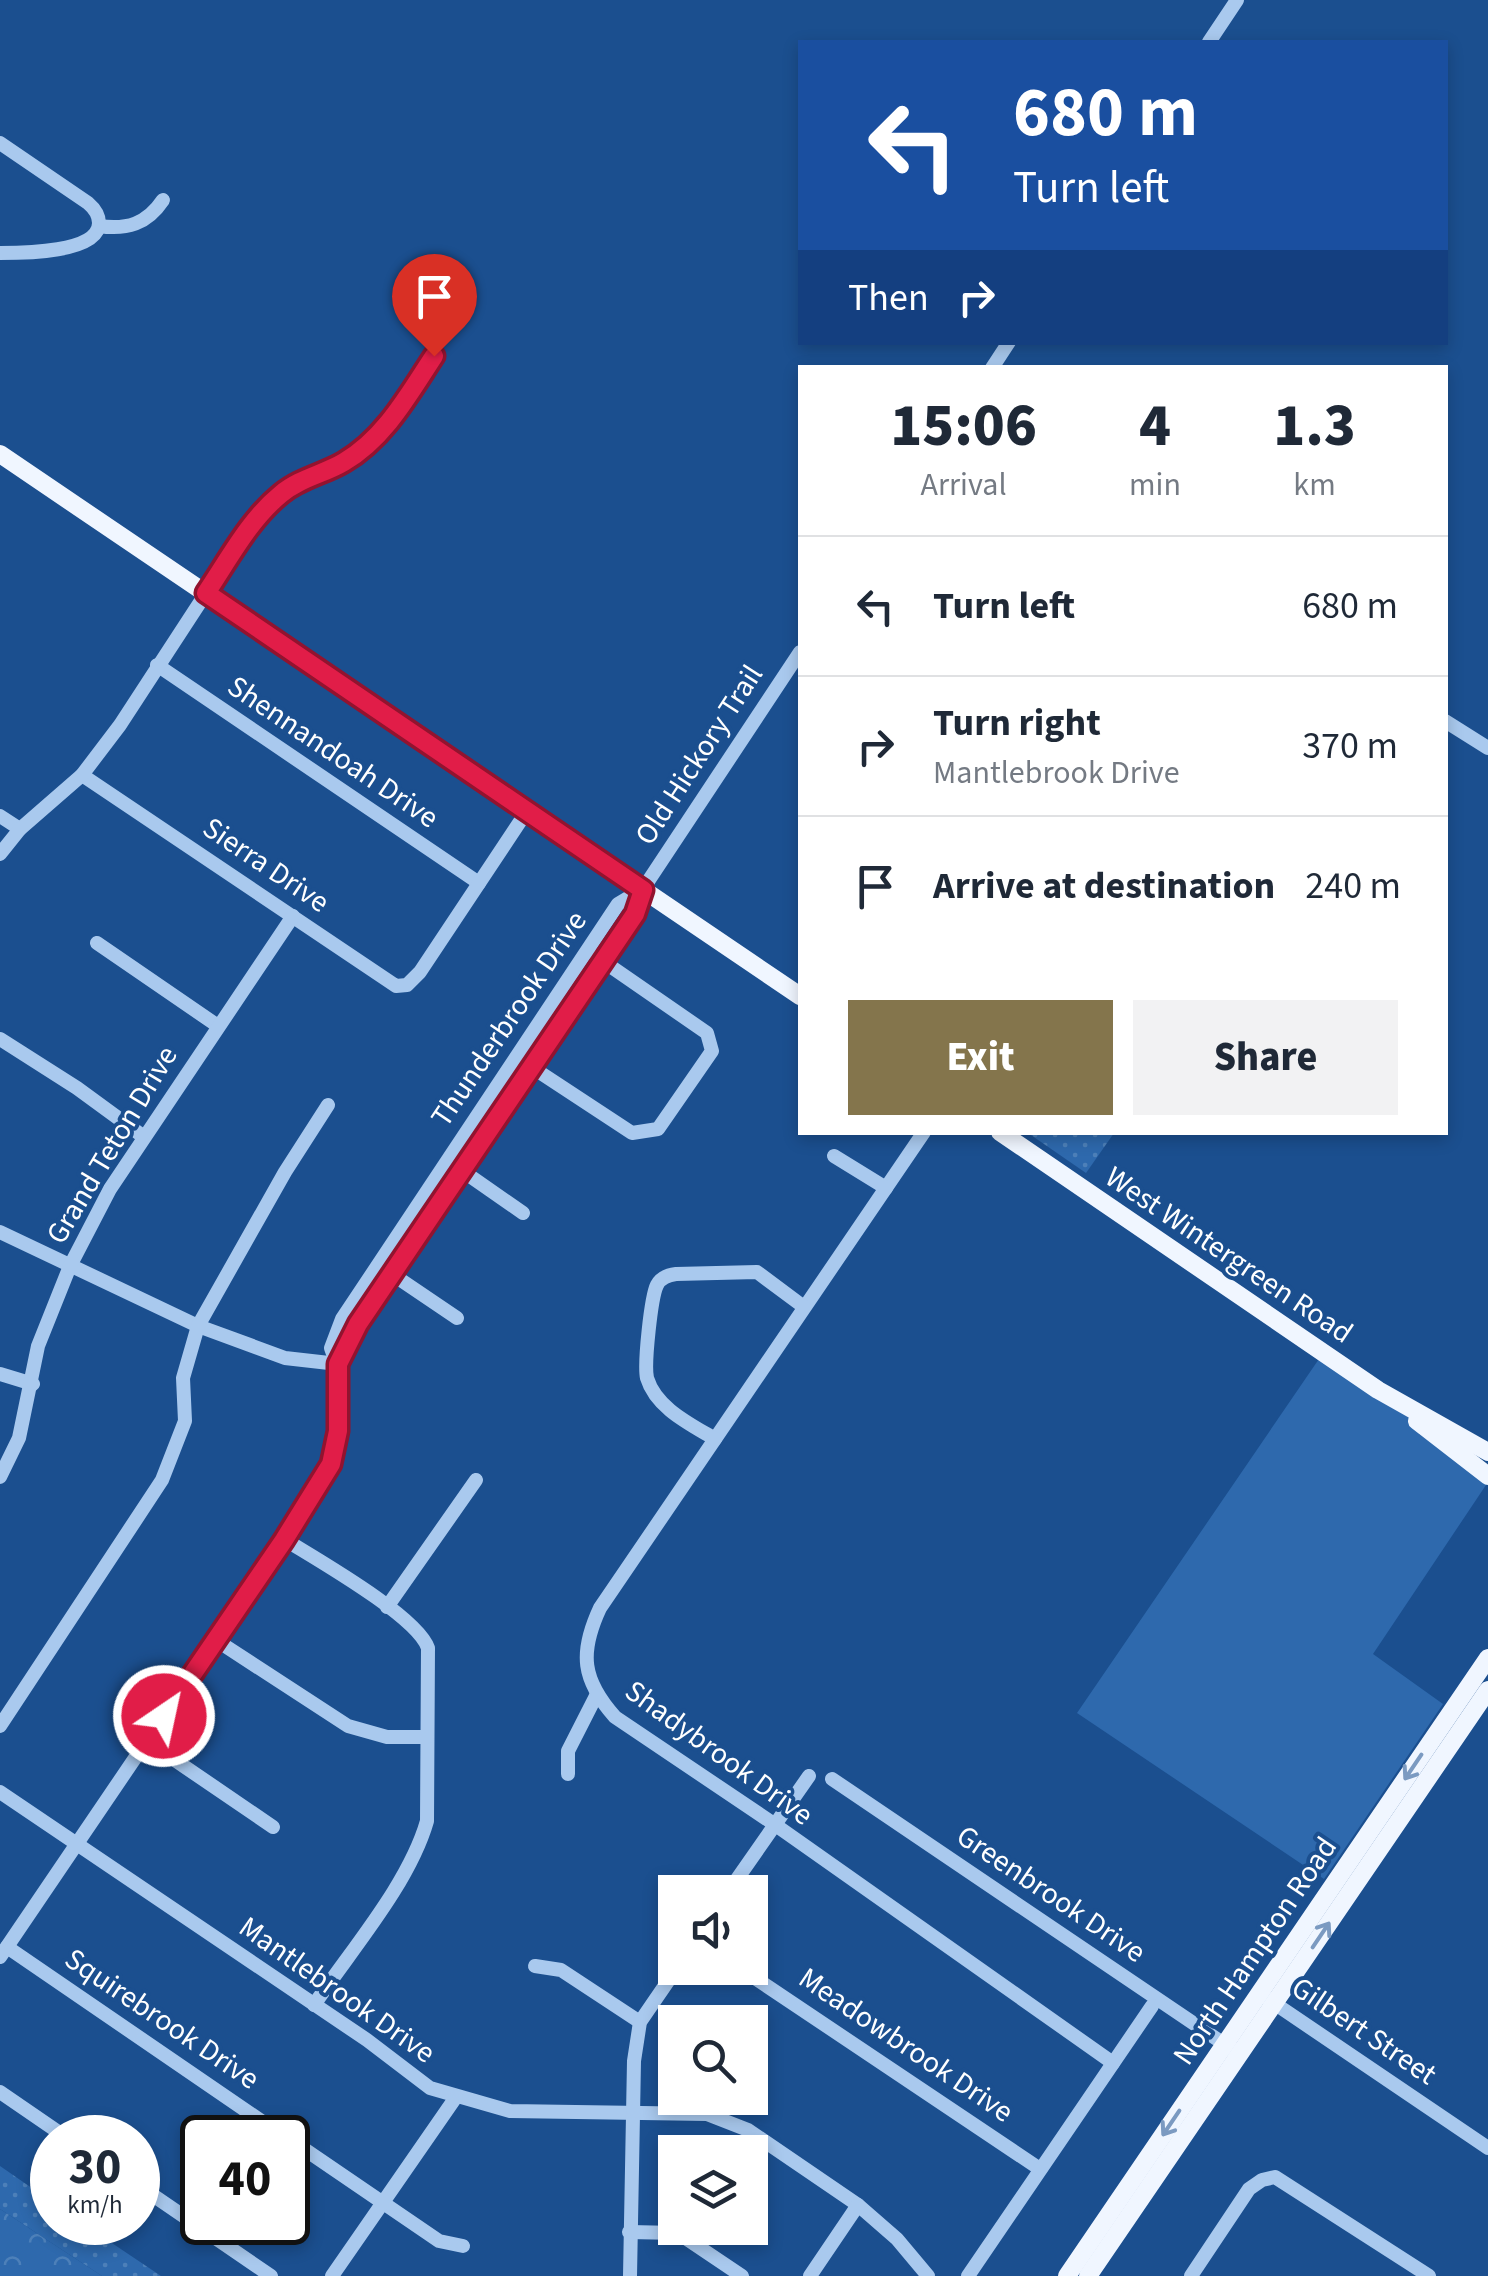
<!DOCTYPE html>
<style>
:root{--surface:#fff;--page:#f2f2f3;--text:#1f2937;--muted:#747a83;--line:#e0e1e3;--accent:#84754c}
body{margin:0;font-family:"Source Sans 3",sans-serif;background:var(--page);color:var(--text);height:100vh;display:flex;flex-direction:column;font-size:38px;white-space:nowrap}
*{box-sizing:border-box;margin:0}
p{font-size:32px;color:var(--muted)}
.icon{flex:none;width:55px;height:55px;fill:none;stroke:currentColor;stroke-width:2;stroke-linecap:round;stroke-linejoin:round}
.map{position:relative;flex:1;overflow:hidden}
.sheet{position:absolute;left:798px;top:365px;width:650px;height:770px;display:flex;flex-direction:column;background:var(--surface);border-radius:0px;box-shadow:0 5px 15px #0003}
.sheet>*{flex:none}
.guide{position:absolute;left:798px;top:40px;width:650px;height:305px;border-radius:0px;box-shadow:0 5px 15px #0003;background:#1a4fa0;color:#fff;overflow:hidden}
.tools{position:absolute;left:658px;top:1875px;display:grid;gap:20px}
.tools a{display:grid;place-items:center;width:110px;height:110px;border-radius:0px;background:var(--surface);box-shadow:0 5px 15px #0003;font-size:50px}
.speed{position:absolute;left:30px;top:2115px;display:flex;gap:20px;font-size:50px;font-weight:700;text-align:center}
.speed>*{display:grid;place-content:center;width:130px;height:130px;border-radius:50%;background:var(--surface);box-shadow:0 5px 15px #0003;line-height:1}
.speed small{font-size:25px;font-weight:400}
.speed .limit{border:5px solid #111;border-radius:15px;background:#fff;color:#111}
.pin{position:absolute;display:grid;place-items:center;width:85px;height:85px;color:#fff;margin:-102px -42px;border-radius:50% 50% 50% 0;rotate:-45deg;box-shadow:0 0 10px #0007}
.pin .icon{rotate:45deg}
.me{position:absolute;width:110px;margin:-55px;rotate:34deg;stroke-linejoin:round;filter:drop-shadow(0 0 8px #0008)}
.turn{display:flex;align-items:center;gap:35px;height:210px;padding:0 50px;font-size:45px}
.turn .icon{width:130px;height:130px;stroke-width:2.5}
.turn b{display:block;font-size:70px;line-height:85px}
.then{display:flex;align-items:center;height:95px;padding:0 50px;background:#0003;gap:20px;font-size:38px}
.eta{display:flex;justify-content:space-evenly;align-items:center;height:170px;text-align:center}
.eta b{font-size:60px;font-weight:800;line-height:70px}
.cta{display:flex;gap:20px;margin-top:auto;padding:20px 50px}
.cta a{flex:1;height:115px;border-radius:0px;background:var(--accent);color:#fff;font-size:40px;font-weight:800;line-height:115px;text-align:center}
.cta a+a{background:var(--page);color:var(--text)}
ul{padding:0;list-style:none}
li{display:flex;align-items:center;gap:30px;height:140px;padding:0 50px;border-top:2px solid var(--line)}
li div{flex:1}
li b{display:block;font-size:38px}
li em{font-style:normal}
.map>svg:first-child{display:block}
.grass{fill:url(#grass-dots)}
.forest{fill:url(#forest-crowns)}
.green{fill:#2e69ad}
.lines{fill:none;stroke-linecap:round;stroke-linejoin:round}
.minor{stroke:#a9c9ee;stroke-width:14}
.major{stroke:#f0f6ff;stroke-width:18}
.oneway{stroke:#7b9ac1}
.route-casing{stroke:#92132f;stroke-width:25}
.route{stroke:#e11d48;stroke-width:18}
.labels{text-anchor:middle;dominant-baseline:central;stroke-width:8;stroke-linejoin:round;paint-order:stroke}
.street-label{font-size:30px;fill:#fff;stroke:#1b4f8f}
</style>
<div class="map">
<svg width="1488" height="2276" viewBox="0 0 1488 2276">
<defs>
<pattern id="grass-dots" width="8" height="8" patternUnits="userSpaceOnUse" patternTransform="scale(2.5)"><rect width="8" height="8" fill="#2e69ad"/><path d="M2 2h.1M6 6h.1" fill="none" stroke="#4d80b9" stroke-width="1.8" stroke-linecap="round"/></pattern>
<pattern id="forest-crowns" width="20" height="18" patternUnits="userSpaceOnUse" patternTransform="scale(2.5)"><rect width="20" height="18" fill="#2e69ad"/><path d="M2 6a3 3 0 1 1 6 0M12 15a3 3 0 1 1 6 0" fill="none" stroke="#4d80b9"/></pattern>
</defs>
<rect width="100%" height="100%" fill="#1b4f8f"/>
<g class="grass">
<path d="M1028 1133V1132L1114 1133 1086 1173Z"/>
<path d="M0 2166 52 2202V2222L82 2223 161 2276H102L0 2209Z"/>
</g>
<path class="forest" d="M0 2209 102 2276H0Z"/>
<path class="green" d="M1321 1356 1423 1427 1419 1434 1488 1482 1373 1654 1443 1704 1324 1879 1077 1713Z"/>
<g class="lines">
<g class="minor">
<path d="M1209 42 1237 0"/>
<path d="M0 143 88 203C95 209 99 215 99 223 99 253 22 253 0 253"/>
<path d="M99 226C127 230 147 224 163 200"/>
<path d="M992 368 1009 342"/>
<path d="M157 665 479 883"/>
<path d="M1445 721 1488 748"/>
<path d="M82 775 396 986 407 985 420 972 527 811"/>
<path d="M0 816 20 829"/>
<path d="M0 854 20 829 82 775 120 725 253 521 282 493 342 463 365 448 383 430 434 356"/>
<path d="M97 943 218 1026"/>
<path d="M0 1039 77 1088 144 1137"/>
<path d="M524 1062 632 1133 658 1129 712 1051 707 1033 597 957"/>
<path d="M924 1132 600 1608C579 1653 582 1680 615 1717L774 1824 1113 2063"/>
<path d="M834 1156 886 1188"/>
<path d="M457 1167 523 1213"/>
<path d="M0 1232 198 1326 285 1358 338 1364"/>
<path d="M386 1270 457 1318"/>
<path d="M338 1364 358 1325 635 914 643 889 800 652"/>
<path d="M0 1374 33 1384"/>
<path d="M715 1439C690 1424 656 1408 647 1378 644 1364 651 1297 657 1285 661 1277 668 1275 676 1274L757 1272 804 1307"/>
<path d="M0 1477 19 1438 38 1346 70 1266 110 1189 293 916"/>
<path d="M284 1539C316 1559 417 1616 428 1648L427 1821C409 1884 351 1950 314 2005"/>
<path d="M387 1607 476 1480"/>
<path d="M216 1640 348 1726 387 1737H427"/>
<path d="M0 1726 162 1480 185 1421 183 1378 198 1326 285 1172 328 1105"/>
<path d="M147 1741 273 1827"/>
<path d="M568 1774V1751L596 1696"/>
<path d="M832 1779 1233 2050"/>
<path d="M0 1792 367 2040 430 2088 510 2111 707 2114 748 2130 858 2205 897 2239 928 2276"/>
<path d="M728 1892 809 1776"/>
<path d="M7 1947 286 2138"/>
<path d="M0 1957 321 1484C341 1445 348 1389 331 1348L342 1319 618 904 643 889"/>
<path d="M535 1966 561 1970 640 2022"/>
<path d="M740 1968 1040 2169"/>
<path d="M1268 1999 1488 2148"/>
<path d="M0 2092 67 2138"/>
<path d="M288 2138 439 2241 463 2246"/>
<path d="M138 2185 271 2276"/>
<path d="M629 2232 678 2233 742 2276"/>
<path d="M332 2276 456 2097"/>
<path d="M630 2276 634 2061 640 2022 677 1968"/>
<path d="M810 2276 858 2205"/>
<path d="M968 2276 1152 2006"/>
<path d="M1191 2276 1249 2189 1262 2180 1275 2177 1429 2276"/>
</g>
<g class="major">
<path d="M0 454 800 996"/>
<path d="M1000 1132 1378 1390 1488 1452"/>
<path d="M1417 1421 1488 1476"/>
<path d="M1067 2276 1488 1658"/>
<path d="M1088 2276 1488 1690"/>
</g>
</g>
<defs><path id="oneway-shaft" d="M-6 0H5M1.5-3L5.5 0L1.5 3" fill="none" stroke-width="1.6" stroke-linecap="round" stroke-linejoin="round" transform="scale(2.5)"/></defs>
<g class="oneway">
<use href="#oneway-shaft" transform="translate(1413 1767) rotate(124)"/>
<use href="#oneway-shaft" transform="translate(1321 1935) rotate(-56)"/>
<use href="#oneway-shaft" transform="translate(1171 2123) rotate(124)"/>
</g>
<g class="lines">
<g class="route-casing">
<path id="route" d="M164 1716 284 1540 331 1464 338 1431V1364L358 1324 635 914 643 890 206 593C229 559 249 520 281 494 300 478 324 474 344 462 385 438 409 394 434 356"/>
</g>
<use href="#route" class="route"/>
</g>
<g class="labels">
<g class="street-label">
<text transform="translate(333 752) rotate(34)">Shennandoah Drive</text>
<text transform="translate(699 755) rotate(-57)">Old Hickory Trail</text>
<text transform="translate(266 865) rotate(34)">Sierra Drive</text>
<text transform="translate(509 1019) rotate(-56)">Thunderbrook Drive</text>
<text transform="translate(112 1145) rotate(-59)">Grand Teton Drive</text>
<text transform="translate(1229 1255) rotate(34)">West Wintergreen Road</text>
<text transform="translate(719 1753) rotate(36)">Shadybrook Drive</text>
<text transform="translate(1051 1894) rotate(34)">Greenbrook Drive</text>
<text transform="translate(1255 1951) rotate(-56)">North Hampton Road</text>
<text transform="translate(337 1990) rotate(35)">Mantlebrook Drive</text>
<text transform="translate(162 2019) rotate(34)">Squirebrook Drive</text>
<text transform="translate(1364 2031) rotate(34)">Gilbert Street</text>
<text transform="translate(906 2045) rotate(34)">Meadowbrook Drive</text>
</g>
</g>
</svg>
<div class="tools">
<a><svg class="icon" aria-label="sound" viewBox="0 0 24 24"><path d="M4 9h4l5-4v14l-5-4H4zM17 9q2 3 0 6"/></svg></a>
<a><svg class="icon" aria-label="search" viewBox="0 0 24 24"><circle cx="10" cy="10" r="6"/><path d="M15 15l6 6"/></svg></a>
<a><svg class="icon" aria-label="layers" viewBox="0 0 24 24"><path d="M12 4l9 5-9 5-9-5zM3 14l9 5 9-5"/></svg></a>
</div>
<div class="speed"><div>30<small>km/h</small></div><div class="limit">40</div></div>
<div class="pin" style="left:434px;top:356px;background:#d93025"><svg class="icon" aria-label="arrive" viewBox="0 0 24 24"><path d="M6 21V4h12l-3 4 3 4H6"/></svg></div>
<svg class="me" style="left:164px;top:1716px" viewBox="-20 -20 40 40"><circle r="17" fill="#e11d48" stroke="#fff" stroke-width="3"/><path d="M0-11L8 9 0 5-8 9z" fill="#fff"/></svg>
<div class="guide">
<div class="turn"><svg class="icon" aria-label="left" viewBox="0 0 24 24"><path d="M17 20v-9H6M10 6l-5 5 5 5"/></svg><div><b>680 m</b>Turn left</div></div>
<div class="then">Then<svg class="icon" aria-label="right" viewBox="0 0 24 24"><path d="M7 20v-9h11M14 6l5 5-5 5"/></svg></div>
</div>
<section class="sheet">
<div class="eta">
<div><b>15:06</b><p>Arrival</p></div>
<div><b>4</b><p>min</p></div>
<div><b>1.3</b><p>km</p></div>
</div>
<ul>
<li><svg class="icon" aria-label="left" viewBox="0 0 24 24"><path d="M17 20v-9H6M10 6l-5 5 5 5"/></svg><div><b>Turn left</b></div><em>680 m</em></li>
<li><svg class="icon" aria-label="right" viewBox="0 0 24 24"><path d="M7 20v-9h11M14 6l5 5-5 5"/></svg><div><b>Turn right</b><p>Mantlebrook Drive</p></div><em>370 m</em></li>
<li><svg class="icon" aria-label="arrive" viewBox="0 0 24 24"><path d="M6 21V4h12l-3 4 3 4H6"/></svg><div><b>Arrive at destination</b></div><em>240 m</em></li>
</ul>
<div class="cta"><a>Exit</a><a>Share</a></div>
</section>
</div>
